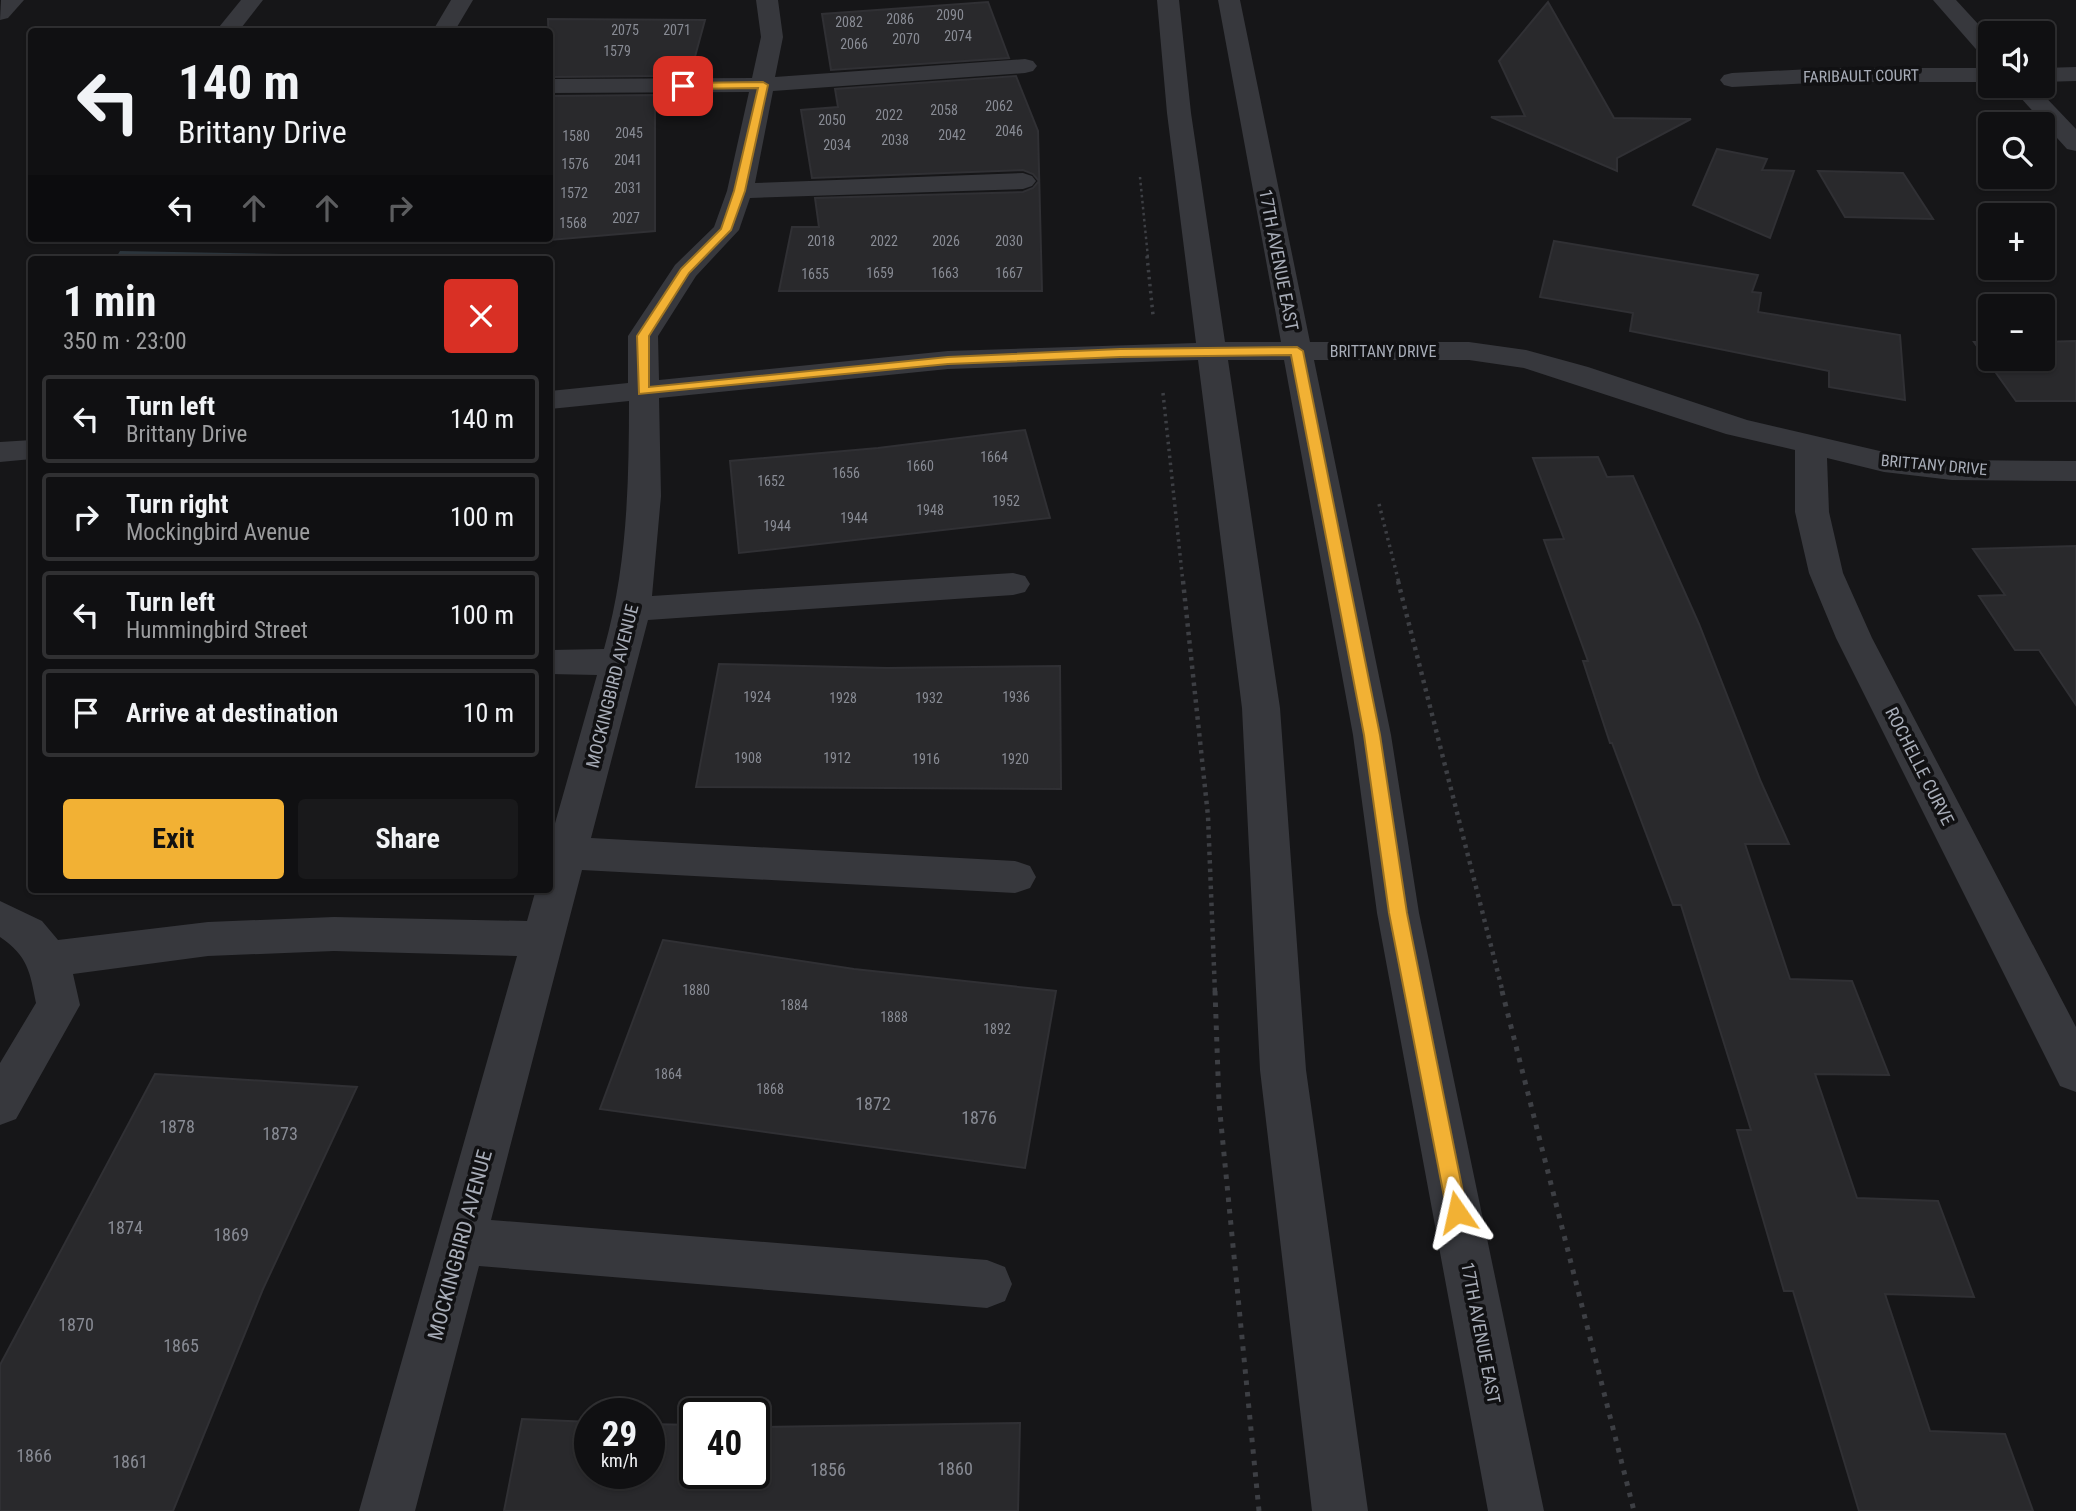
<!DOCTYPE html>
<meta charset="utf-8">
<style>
:root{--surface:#101012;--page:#19191b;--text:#f1f3f6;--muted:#9c9d9f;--line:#303032;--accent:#f2b134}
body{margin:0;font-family:"Roboto Condensed",sans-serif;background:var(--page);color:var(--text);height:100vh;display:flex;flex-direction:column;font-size:26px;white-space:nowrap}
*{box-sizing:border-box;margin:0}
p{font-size:23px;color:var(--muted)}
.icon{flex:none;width:38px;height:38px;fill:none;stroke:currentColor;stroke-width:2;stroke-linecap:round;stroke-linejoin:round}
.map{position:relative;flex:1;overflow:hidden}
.panel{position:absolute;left:28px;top:256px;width:525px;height:637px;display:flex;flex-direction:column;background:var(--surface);border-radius:7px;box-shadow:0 2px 5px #0004,0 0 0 2px var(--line)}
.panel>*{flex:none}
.guide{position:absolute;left:28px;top:28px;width:525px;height:214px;border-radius:7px;box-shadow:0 2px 5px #0004,0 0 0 2px var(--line);background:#101012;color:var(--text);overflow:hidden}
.tools{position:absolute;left:1978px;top:21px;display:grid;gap:14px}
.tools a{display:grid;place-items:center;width:77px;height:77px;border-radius:7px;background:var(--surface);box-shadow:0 2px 5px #0004,0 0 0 2px var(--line);font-size:35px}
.speed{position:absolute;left:574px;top:1398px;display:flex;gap:14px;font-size:35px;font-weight:700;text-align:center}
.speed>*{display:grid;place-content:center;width:91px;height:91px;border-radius:50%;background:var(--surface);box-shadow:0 2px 5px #0004,0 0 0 2px var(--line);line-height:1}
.speed small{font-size:18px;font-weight:400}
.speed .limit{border:4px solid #111;border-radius:10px;background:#fff;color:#111}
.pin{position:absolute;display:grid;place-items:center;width:60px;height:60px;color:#fff;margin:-30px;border-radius:14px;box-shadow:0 4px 10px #0006}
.me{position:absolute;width:77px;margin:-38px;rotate:349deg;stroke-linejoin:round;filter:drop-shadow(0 0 5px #0008)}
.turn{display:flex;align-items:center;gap:24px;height:147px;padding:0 35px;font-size:32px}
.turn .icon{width:91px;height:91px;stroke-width:2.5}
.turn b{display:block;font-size:49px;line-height:60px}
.lanes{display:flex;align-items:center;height:66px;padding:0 35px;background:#0003;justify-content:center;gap:35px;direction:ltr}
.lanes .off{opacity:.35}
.round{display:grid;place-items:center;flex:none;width:74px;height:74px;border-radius:7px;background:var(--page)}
.summary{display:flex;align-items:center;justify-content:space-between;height:119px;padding:0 35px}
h1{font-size:42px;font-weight:700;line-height:52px}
.action{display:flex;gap:14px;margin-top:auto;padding:14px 35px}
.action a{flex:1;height:80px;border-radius:7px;background:var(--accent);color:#111;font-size:28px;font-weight:700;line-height:80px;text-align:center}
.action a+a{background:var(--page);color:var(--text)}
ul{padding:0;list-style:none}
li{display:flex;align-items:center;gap:21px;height:88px;margin:0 14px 10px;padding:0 21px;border:4px solid var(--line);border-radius:7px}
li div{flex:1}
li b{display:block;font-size:26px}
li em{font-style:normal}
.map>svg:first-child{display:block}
.water{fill:#2c353c}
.building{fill:#29292c;stroke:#303034;stroke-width:2}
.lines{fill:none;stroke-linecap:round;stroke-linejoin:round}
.path-far3{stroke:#3d3f44;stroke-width:2.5;stroke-dasharray:2.5 3.5;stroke-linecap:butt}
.path-far2{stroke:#3d3f44;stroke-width:3.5;stroke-dasharray:2.5 4.5;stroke-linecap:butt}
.path-far1{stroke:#3d3f44;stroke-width:4.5;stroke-dasharray:3.5 5;stroke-linecap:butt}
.path{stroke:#3d3f44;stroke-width:5;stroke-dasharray:4.5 7;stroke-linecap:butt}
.minor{fill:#37383d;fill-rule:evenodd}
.route{fill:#f2b134;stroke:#9d7322;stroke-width:2}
.labels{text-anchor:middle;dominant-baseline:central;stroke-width:7;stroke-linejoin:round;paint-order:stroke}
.number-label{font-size:14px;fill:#888b94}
.far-street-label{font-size:16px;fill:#a8adb8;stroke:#111113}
.street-label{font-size:18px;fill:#a8adb8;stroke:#111113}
.near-number-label{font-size:18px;fill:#888b94}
.near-street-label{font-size:21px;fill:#a8adb8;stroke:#111113}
</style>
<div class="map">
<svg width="2076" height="1511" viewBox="0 0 2076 1511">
<rect width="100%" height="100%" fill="#161618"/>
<path class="water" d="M120 251 344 255 349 259H115Z"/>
<g class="building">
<path d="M988 2 1009 58 831 70 822 14Z"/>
<path d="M1548 2 1614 118 1691 119 1617 158V171L1491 117 1525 116 1499 61Z"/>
<path d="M548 19 705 20 693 64 655 63V76L550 77Z"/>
<path d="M1016 76 1038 131 1042 291H779L792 227H819L815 198 1023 192 1033 188 1039 181 1033 174 1023 170 812 178 801 110 838 107 835 89Z"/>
<path d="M550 96 655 95V231L550 240Z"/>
<path d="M1717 149 1767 159 1762 170 1794 171 1770 238 1693 205Z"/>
<path d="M1818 171 1903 173 1933 219 1845 217Z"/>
<path d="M1554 241 1758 275 1752 292 1761 293 1758 312 1900 335 1905 400 1829 387V371L1630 331 1633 313 1540 297Z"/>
<path d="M2076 341V401H2016L1974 342H1990V359H2042V342Z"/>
<path d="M1025 430 1050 518 739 553 730 461 878 448Z"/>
<path d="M1598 457 1607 477 1633 476 1699 624 1761 782 1789 844H1745L1790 979 1852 981 1889 1075 1815 1074 1857 1198 1938 1201 1974 1297 1885 1294 1930 1431 2005 1434 2033 1511H1859L1793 1291H1784L1737 1130H1751L1681 905H1673L1612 743H1610L1583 661H1588L1544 540 1564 539 1533 458Z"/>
<path d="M2076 546V705L2039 650H2015L1979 596 2005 595 1973 549Z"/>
<path d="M719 664 887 668 1060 666 1061 789 696 787Z"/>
<path d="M663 940 854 969 1056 991 1025 1168 600 1109Z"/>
<path d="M155 1074 357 1087 263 1289 173 1511H0V1365Z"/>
<path d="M522 1419 590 1422V1474H649V1424L695 1425V1474H754V1427L1020 1423 1018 1511H504Z"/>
</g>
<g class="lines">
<path class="path-far3" d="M1140 177 1148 258"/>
<g class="path-far2">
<path d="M1147 256 1153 315"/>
<path d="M1163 393 1183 583"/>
<path d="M1379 504 1399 583"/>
</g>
<g class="path-far1">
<path d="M1183 581 1208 816 1215 993"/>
<path d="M1398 581 1503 993"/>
</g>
<g class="path">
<path d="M1215 991 1219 1103 1259 1511"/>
<path d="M1502 991 1634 1511"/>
</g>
<g class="minor">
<path d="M24 0 8 18 0 20 1 0Z"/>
<path d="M241 0H263L238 32H215Z"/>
<path d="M451 0H473L454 32H432Z"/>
<path d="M756 0H778L783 37 775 77 1025 59 1033 61 1037 66 1033 71 1025 73 773 91 755 183 1023 173 1032 176 1036 181 1032 186 1023 189 750 198 739 230 696 276 658 336 659 380 948 351 1196 343 1167 113 1157 0H1179L1191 113 1225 342H1281L1218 0H1240L1310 342H1469L1526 350 1588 367 1747 420 1884 452 1952 460 2076 461V481L1952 480 1884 472 1827 458 1829 512 1843 573 1872 638 2076 1027V1092L2060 1086 1836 638 1809 573 1795 512V450L1726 434 1524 368 1469 360H1314L1391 735 1419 913 1544 1511H1488L1377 913 1353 735 1284 360H1228L1280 708 1306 1070 1368 1511H1312L1260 1070 1242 708 1198 360 948 369 659 398 661 496 652 596 1013 573 1025 576 1030 584 1025 592 1013 595 648 620 591 838 1015 861 1030 866 1036 877 1030 888 1015 893 582 870 491 1220 987 1260 1005 1267 1012 1284 1005 1301 987 1308 479 1266 415 1511H359L517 956 334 951 208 956 73 974 80 1005 16 1119 0 1125V1063L36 1003C30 972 28 956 0 937V901L42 921 58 940 208 922 334 917 527 921 536 889H550V841L597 675 550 674V650L604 649C627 568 629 485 629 401L550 409V391L628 383V336L675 265 714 227 727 191 749 92 550 93V79L752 78 761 37Z"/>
<path d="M1933 0H1956L1990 37V58L1982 56Z"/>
<path d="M2076 67V81L2042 82V68Z"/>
<path d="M1831 68H1990V82H1831L1732 87 1724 85 1720 80 1724 75 1732 73Z"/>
<path d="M2010 86H2035L2076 129V151L2067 149Z"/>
<path d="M32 440V459L0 462V442Z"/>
</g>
</g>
<path class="route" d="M763 82 768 85 745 191 731 230 689 273 649 336V387L948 357 1120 349 1297 347 1303 351 1380 735 1407 913 1467 1212 1464 1219 1457 1221 1450 1219 1447 1212 1389 913 1364 735 1291 355 1120 357 948 364 639 394 637 336 681 269 721 229 734 191 758 88 683 89 678 86 683 83Z"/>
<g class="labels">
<g class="number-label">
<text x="950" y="15">2090</text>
<text x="900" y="19">2086</text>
<text x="849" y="22">2082</text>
<text x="625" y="30">2075</text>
<text x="677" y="30">2071</text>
<text x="958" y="36">2074</text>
<text x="906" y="39">2070</text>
<text x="854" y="44">2066</text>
<text x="617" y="51">1579</text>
<text x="999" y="106">2062</text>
<text x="944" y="110">2058</text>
<text x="889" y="115">2022</text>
<text x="832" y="120">2050</text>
<text x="1009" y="131">2046</text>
<text x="629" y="133">2045</text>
<text x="952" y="135">2042</text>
<text x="576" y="136">1580</text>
<text x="895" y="140">2038</text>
<text x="837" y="145">2034</text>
<text x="628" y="160">2041</text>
<text x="575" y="164">1576</text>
<text x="628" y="188">2031</text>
<text x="574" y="193">1572</text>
<text x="626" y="218">2027</text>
<text x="573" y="223">1568</text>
<text x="821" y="241">2018</text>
<text x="884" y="241">2022</text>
<text x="946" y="241">2026</text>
<text x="1009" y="241">2030</text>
<text x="880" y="273">1659</text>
<text x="945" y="273">1663</text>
<text x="1009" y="273">1667</text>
<text x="815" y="274">1655</text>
<text x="994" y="457">1664</text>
<text x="920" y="466">1660</text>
<text x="846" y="473">1656</text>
<text x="771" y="481">1652</text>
<text x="1006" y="501">1952</text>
<text x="930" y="510">1948</text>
<text x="854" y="518">1944</text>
<text x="777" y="526">1944</text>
<text x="757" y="697">1924</text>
<text x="1016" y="697">1936</text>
<text x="843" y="698">1928</text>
<text x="929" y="698">1932</text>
<text x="748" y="758">1908</text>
<text x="837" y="758">1912</text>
<text x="926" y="759">1916</text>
<text x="1015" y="759">1920</text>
<text x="696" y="990">1880</text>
<text x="794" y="1005">1884</text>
<text x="894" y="1017">1888</text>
<text x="997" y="1029">1892</text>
<text x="668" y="1074">1864</text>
<text x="770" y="1089">1868</text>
</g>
<g class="far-street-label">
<text transform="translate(1861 76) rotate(-1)">FARIBAULT COURT</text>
<text x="1383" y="351">BRITTANY DRIVE</text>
<text transform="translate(1934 465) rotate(5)">BRITTANY DRIVE</text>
</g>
<g class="street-label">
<text transform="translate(1279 260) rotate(79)">17TH AVENUE EAST</text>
<text transform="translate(612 686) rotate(-76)">MOCKINGBIRD AVENUE</text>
<text transform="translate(1920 766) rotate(63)">ROCHELLE CURVE</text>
<text transform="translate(1481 1333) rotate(79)">17TH AVENUE EAST</text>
</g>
<g class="near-number-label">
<text x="873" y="1103">1872</text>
<text x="979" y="1117">1876</text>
<text x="177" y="1126">1878</text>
<text x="280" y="1133">1873</text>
<text x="125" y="1227">1874</text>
<text x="231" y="1234">1869</text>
<text x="76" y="1324">1870</text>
<text x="181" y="1345">1865</text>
<text x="34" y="1455">1866</text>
<text x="130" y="1461">1861</text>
<text x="955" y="1468">1860</text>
<text x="828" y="1469">1856</text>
</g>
<g class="near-street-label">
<text transform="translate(460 1245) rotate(-75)">MOCKINGBIRD AVENUE</text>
</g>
</g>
</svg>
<div class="tools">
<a><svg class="icon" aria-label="sound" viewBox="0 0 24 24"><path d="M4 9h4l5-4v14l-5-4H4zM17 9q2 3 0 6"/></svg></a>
<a><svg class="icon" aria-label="search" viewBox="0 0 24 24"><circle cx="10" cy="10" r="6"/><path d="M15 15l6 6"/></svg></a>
<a>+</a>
<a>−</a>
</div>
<div class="speed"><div>29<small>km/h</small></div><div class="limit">40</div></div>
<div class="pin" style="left:683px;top:86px;background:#d93025"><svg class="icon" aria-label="arrive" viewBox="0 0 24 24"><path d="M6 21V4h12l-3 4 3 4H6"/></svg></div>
<svg class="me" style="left:1457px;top:1212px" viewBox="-20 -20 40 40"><path d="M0-17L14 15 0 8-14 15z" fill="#f2b134" stroke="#fff" stroke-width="4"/></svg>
<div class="guide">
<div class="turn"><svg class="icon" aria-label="left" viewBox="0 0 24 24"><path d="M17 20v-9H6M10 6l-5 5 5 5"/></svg><div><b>140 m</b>Brittany Drive</div></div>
<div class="lanes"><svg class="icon" aria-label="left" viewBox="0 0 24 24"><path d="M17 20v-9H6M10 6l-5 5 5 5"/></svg><svg class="icon off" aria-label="ahead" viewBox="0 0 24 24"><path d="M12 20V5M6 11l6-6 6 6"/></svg><svg class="icon off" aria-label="ahead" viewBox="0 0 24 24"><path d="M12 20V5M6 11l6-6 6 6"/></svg><svg class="icon off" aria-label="right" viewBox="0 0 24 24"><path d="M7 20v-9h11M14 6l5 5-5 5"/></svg></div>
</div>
<section class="panel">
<div class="summary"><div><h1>1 min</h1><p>350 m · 23:00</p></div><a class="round" style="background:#d93025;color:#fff"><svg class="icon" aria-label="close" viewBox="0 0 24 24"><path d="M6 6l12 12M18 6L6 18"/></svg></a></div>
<ul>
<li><svg class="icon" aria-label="left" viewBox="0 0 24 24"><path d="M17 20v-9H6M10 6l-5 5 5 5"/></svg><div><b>Turn left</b><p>Brittany Drive</p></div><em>140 m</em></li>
<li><svg class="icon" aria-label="right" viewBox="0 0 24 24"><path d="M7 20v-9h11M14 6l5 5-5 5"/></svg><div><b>Turn right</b><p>Mockingbird Avenue</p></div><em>100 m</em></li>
<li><svg class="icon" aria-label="left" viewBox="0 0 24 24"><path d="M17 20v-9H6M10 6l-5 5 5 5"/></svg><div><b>Turn left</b><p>Hummingbird Street</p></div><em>100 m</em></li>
<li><svg class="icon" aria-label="arrive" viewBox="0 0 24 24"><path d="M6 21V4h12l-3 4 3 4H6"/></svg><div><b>Arrive at destination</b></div><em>10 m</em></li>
</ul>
<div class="action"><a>Exit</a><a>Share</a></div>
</section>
</div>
